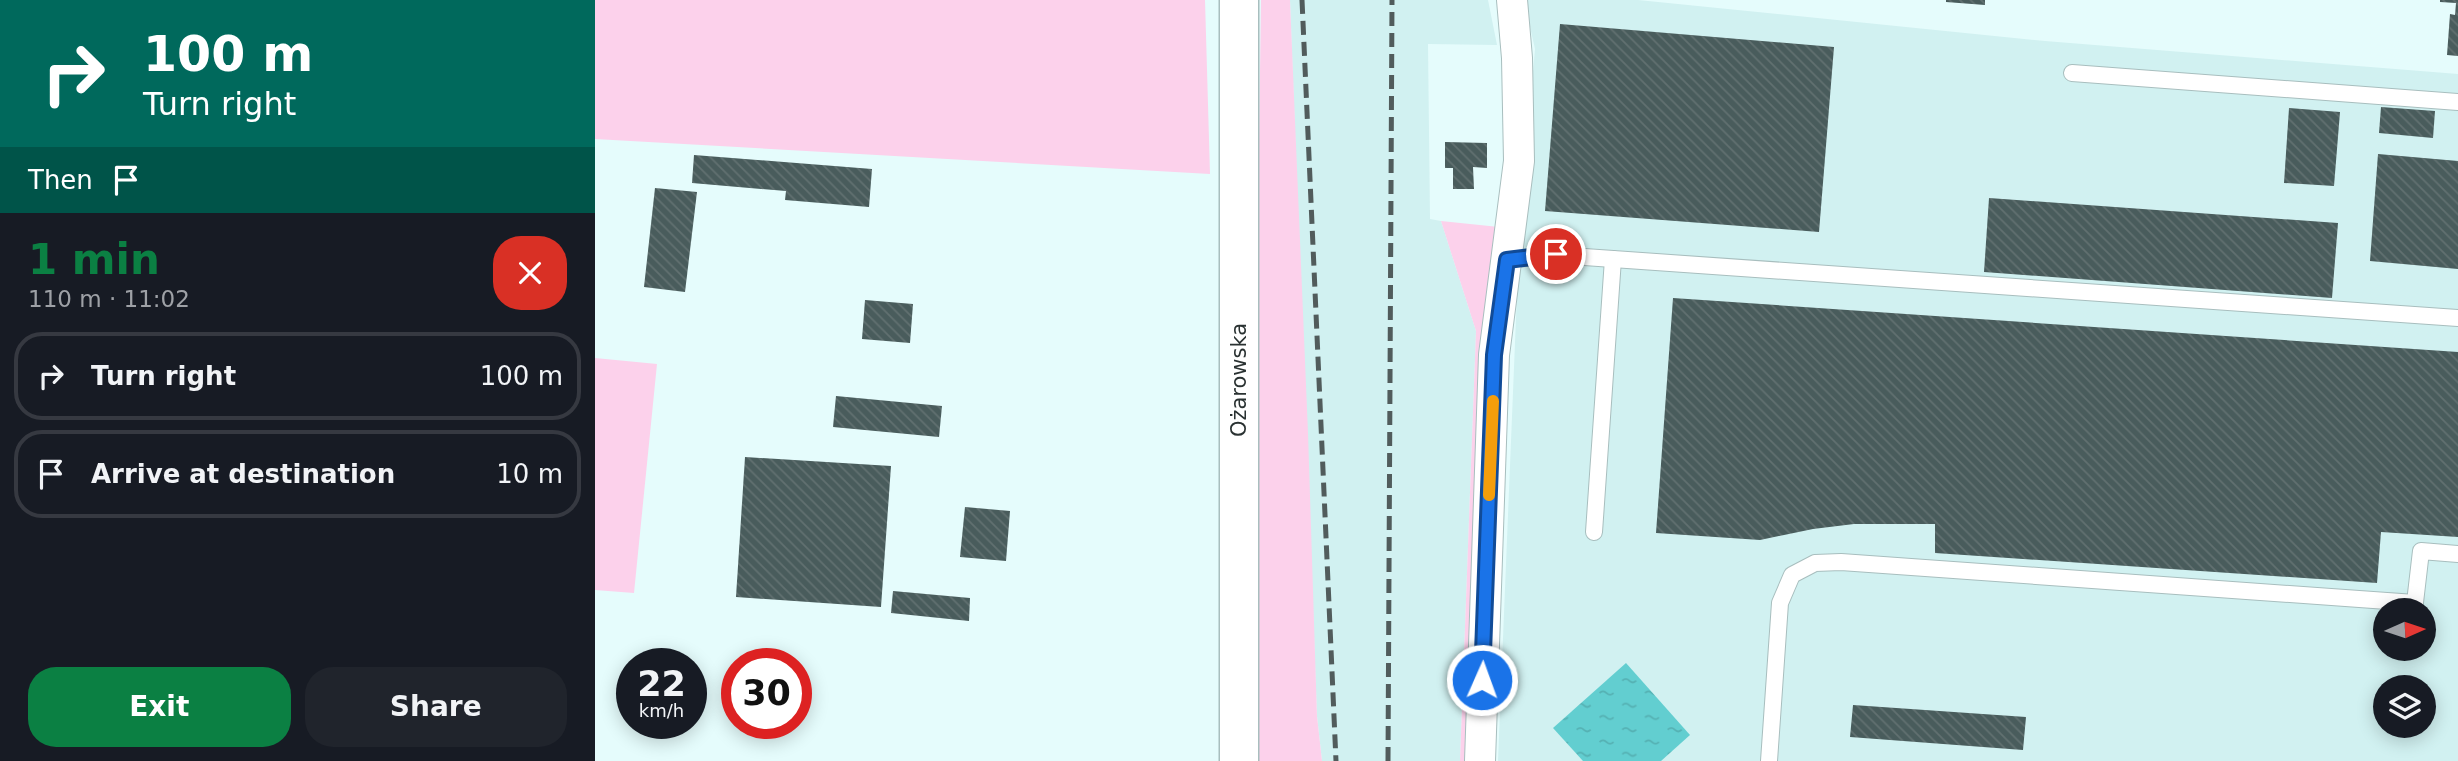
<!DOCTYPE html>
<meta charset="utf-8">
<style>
:root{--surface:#171b24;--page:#20242c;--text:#f1f3f6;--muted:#9ea1a6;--line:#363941;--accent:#0b8043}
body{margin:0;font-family:"DejaVu Sans",sans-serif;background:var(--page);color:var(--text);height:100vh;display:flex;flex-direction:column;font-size:26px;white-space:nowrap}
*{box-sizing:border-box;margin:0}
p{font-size:23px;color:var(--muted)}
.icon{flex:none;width:38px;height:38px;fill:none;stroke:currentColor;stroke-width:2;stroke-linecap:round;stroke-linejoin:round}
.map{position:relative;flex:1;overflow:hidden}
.panel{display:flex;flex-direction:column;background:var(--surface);width:595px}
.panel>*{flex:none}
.banner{background:#00695c;color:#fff;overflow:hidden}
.needle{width:46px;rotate:87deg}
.buttons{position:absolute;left:1778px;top:598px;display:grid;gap:14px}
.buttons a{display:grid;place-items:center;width:63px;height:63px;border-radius:50%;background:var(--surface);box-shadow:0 4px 18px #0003;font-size:35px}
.speed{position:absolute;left:21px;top:648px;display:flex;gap:14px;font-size:35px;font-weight:700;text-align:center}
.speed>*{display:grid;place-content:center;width:91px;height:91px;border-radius:50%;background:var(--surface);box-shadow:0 4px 18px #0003;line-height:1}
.speed small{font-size:18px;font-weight:400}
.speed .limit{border:10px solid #d22;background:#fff;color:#111}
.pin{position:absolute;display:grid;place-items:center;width:60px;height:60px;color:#fff;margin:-30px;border:4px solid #fff;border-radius:50%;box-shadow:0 2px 7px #0007}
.me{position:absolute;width:77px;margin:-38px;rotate:2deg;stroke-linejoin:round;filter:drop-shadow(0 0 5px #0008)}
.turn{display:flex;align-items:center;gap:24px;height:147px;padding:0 28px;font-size:32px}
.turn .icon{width:91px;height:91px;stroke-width:2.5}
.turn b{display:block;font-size:49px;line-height:60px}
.then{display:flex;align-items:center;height:66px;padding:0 28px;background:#0003;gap:14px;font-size:26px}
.round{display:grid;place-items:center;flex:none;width:74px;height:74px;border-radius:28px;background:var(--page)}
.summary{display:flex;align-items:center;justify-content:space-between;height:119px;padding:0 28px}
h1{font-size:42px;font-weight:800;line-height:52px;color:var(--accent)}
.action{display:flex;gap:14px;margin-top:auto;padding:14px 28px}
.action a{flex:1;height:80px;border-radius:28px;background:var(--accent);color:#fff;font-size:28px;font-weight:800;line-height:80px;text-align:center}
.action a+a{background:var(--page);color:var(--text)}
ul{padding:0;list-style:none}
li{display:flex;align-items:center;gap:21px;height:88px;margin:0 14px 10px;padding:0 14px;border:4px solid var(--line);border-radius:28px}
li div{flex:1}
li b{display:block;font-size:26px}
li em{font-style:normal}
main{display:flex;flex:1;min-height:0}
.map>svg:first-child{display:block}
.built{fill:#d1f1f1;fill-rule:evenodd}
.grass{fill:#fcd1eb}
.water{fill:url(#water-ripples)}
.building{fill:url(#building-back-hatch)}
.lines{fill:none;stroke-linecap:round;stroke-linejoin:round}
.service-casing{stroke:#a8bebe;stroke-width:18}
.minor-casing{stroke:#a8bebe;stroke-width:32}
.secondary-casing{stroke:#a8bebe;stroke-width:41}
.service{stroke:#fff;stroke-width:16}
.minor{stroke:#fff;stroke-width:30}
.secondary{stroke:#fff;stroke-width:38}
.rail{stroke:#515c5c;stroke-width:5;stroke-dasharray:14 7;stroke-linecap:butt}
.route-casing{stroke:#114b97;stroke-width:18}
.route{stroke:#1a73e8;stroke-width:12}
.slow{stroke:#f59e0b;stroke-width:12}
.labels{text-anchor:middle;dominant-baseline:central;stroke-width:7;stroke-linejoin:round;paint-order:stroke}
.street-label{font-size:21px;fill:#2a3232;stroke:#fff}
</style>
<main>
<section class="panel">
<div class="banner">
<div class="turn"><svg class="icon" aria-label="right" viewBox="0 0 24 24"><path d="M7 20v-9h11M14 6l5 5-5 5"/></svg><div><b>100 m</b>Turn right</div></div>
<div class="then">Then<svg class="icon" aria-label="arrive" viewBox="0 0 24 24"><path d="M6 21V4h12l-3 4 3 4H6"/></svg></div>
</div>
<div class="summary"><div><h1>1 min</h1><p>110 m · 11:02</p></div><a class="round" style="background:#d93025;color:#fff"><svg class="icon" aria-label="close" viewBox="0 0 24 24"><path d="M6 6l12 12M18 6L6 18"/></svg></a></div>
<ul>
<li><svg class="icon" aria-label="right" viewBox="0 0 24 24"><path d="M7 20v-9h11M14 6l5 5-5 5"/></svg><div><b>Turn right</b></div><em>100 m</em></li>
<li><svg class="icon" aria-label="arrive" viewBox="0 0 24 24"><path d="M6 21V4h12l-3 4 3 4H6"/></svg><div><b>Arrive at destination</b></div><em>10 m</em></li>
</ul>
<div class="action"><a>Exit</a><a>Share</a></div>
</section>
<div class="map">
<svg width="1863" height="761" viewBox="0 0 1863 761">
<defs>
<pattern id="water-ripples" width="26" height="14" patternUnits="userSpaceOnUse" patternTransform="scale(1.75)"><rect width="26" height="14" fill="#62ced0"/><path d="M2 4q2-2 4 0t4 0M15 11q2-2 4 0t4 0" fill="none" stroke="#55b1b3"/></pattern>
<pattern id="building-back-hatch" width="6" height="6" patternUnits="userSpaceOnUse" patternTransform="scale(1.75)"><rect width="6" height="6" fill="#495c5c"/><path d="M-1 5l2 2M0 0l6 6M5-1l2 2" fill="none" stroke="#617070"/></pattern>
</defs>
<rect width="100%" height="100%" fill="#e5fcfc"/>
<g class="built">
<path d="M695 0H893L902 45 833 44 835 219 846 221 881 331 865 761H727L722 716Z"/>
<path d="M929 0H1043L1450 41 1863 74V761H903L925 220 940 49ZM1790 611H1829V649H1790ZM1790 688H1829V726H1790Z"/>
</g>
<g class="grass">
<path d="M0 0H610L615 174 0 139Z"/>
<path d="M666 0H695L713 433 722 716 727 761H664L662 287Z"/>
<path d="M846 221 904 227 872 761H865L881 331Z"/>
<path d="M0 358 62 364 39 593 0 590Z"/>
</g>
<path class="water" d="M1031 663 1095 735 1066 761H988L958 728Z"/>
<g class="building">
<path d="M1351 0H1390V5L1351 2Z"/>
<path d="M1845 0H1863V56L1852 55 1855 14 1860 15 1861 3 1845 2Z"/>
<path d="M965 24 1239 47 1224 232 950 211Z"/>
<path d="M1786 107 1840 111 1838 138 1784 133Z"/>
<path d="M1694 108 1745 112 1739 186 1689 183Z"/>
<path d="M850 142 892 143V168L878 167 879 189H858V168H850Z"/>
<path d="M1783 154 1863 161V269L1775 261Z"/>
<path d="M99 155 277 169 274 207 190 200 191 191 97 183Z"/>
<path d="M60 188 102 192 90 292 49 287Z"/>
<path d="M1394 198 1743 223 1737 298 1389 272Z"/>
<path d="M1078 298 1863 352V537L1786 532 1782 583 1340 553V524H1259L1218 529 1165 540 1061 533Z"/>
<path d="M270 300 318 304 315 343 267 339Z"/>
<path d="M241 396 347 406 344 437 238 427Z"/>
<path d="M150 457 296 466 286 607 141 597Z"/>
<path d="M370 507 415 511 411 561 365 557Z"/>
<path d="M298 591 375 598 374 621 296 613Z"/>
<path d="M1258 705 1431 717 1428 750 1255 737Z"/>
</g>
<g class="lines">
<g class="service-casing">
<g id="service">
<path d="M1477 73 1863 102"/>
<path d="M912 260 961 255 1863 318"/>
<path d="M999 532 1018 259"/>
<path d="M1819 611 1826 551 1863 554"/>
<path d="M1816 651V649"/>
<path d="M1174 761 1185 603 1197 575 1220 563 1246 562 1820 603"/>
</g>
</g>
<g class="minor-casing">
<path id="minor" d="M885 761 899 355 924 161 922 58 917 0"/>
</g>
<g class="secondary-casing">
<path id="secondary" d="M644 761V0"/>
</g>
<use href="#service" class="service"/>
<use href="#minor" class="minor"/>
<use href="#secondary" class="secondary"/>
<g class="rail">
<path d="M707 0 741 761"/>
<path d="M793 761 797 0"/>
</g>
</g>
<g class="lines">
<g class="route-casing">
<path id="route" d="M887 680 899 355 912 260 961 254"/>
</g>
<use href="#route" class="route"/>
<path class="slow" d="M894 495 898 401"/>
</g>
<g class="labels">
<g class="street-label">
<text transform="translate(644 380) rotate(-90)">Ożarowska</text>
</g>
</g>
</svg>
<div class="buttons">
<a><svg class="needle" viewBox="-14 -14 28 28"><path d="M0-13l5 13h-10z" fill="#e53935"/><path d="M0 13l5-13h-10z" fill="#9ea1a6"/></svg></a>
<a><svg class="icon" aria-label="layers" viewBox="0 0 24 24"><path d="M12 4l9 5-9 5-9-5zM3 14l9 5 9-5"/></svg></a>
</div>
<div class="speed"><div>22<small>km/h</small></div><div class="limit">30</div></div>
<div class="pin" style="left:961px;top:254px;background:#d93025"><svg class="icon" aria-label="arrive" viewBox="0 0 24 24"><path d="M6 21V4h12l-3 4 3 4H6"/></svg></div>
<svg class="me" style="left:887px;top:680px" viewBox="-20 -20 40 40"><circle r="17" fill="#1a73e8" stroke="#fff" stroke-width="3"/><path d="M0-11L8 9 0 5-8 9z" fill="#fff"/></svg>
</div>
</main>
